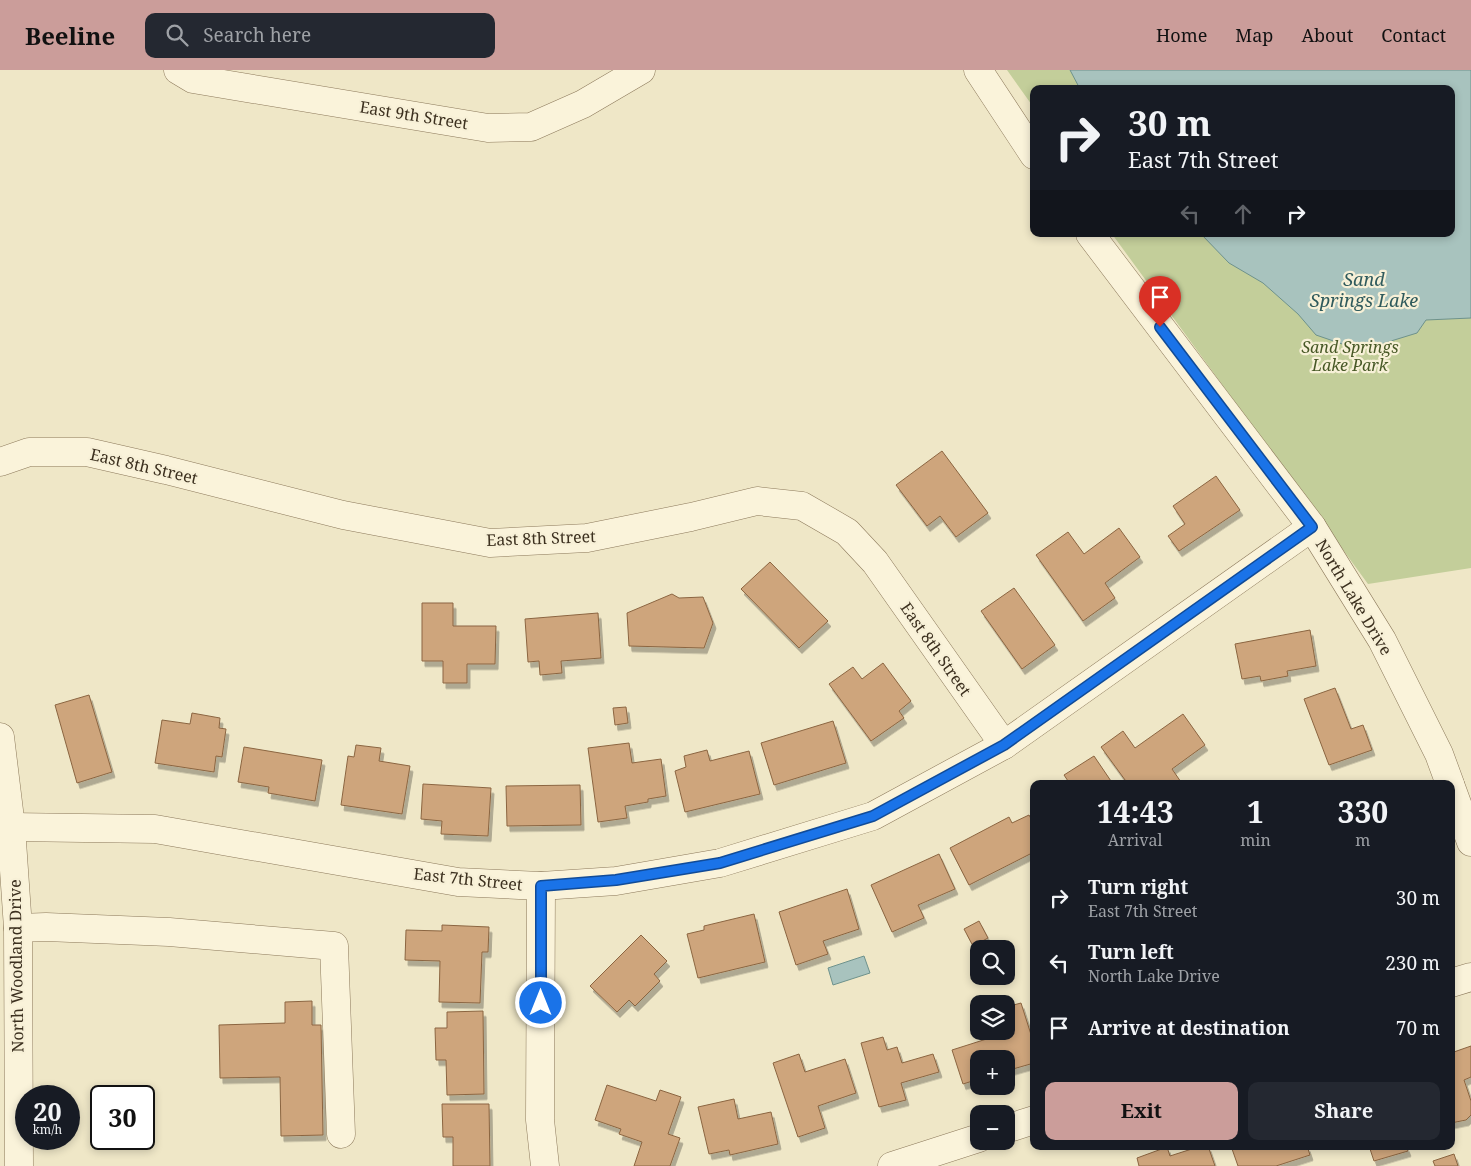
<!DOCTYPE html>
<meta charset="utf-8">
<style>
:root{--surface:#171b24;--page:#242831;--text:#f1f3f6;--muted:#9ea1a6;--accent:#cb9d9a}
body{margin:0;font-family:"Noto Serif",serif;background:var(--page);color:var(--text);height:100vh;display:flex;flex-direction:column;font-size:19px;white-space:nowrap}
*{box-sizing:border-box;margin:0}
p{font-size:16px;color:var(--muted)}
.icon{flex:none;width:28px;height:28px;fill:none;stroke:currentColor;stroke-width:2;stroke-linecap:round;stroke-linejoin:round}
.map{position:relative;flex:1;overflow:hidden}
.drawer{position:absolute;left:1030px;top:710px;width:425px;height:370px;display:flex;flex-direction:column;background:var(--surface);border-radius:10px;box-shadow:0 2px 8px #0003}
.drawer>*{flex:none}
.guide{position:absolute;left:1030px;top:15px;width:425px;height:152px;border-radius:10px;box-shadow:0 2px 8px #0003;background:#171b24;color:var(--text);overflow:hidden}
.buttons{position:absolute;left:970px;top:870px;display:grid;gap:10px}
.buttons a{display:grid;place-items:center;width:45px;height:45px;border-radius:10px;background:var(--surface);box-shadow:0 2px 8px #0003;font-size:25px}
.speed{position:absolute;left:15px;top:1015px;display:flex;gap:10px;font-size:25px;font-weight:700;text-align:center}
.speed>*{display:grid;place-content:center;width:65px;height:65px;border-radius:50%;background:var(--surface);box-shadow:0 2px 8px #0003;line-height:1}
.speed small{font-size:12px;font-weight:400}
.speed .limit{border:2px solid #111;border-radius:8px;background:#fff;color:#111}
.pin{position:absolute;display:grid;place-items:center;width:42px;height:42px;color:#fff;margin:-51px -21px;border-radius:50% 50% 50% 0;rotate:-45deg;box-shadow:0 0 5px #0007}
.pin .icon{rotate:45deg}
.me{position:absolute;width:55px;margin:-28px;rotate:0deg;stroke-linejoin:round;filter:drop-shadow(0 0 4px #0008)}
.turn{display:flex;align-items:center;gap:18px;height:105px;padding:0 15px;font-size:22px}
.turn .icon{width:65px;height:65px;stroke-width:2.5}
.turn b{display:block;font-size:35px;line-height:42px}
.lanes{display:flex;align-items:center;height:48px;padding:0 15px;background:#0003;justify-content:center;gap:25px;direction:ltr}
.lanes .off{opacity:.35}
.eta{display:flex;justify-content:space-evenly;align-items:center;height:85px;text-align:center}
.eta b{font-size:30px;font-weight:700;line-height:35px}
.cta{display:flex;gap:10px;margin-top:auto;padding:10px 15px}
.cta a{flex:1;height:58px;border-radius:10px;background:var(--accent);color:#111;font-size:20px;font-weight:700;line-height:58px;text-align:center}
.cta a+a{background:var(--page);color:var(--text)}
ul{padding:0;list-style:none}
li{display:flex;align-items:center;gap:15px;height:65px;padding:0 15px}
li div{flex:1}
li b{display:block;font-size:19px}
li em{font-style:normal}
header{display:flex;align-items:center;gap:30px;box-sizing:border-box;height:70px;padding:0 25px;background:var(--accent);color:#111}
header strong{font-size:24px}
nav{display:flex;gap:28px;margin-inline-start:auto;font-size:18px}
.search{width:350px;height:45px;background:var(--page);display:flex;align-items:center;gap:12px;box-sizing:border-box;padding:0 18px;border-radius:10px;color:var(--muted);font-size:19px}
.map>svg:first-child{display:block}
.green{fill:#c3ce9a}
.water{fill:#a8c3be;stroke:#6e928c}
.building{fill:#cea57c;stroke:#8b6541;filter:url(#shadow)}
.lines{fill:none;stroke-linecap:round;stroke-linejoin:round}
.minor-casing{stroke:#8c795b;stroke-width:29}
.minor{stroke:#faf3da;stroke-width:28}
.route-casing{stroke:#114b97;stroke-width:12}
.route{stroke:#1a73e8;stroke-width:9}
.labels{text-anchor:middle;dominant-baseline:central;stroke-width:4.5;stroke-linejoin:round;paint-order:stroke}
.street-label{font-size:16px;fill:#3c301f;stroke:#f7f0d7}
.park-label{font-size:16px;font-style:italic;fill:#475826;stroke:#f7f0d7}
.water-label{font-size:18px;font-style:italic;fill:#2f5a5c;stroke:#f7f0d7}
</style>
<header>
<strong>Beeline</strong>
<div class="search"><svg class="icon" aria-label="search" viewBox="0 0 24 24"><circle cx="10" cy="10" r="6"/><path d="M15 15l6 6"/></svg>Search here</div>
<nav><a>Home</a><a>Map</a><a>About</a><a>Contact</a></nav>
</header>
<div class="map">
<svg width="1471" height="1096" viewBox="0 0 1471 1096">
<defs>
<filter id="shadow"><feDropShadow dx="3" dy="5.5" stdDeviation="0" flood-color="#0004"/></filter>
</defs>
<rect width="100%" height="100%" fill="#efe7c7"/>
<path class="green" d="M1007 0H1471V498L1368 514 1112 164H1451V19H1034V38Z"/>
<g class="water">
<path d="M1070 0H1471V248L1426 250 1417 263 1378 275 1348 276 1316 265 1298 244 1263 213 1229 193 1201 164H1451V19H1080Z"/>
<path d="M864 886 870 903 833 915 828 898Z"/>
</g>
<g class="building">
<path d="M942 381 988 443 956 467 940 446 927 456 896 415Z"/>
<path d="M1216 406 1240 440 1179 481 1168 466 1185 454 1173 436Z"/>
<path d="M1119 458 1140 487 1105 513 1115 528 1083 551 1036 485 1068 462 1084 484Z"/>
<path d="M770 492 828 551 799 578 741 519Z"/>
<path d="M1014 518 1055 575 1022 599 981 541Z"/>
<path d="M672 524 679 528 703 527 713 553 704 578 629 576 627 543Z"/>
<path d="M422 533H453V556H496L495 594H467V613H443V591H422Z"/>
<path d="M598 543 601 588 561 591 562 603 540 605 539 591 528 592 525 549Z"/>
<path d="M1310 560 1316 596 1287 601 1288 606 1261 611 1260 606 1242 609 1235 574Z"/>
<path d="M883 593 911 631 899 641 904 648 871 671 829 614 853 597 862 609Z"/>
<path d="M1335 618 1351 659 1363 655 1372 680 1329 695 1304 629Z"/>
<path d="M89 625 112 702 77 713 55 635Z"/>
<path d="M626 637 628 653 615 655 613 638Z"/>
<path d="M192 643 220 648 219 658 226 659 222 687 216 686 214 702 155 693 162 650 190 654Z"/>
<path d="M1183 644 1205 675 1172 699 1181 712 1179 714H1128L1101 677 1123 661 1135 678Z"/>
<path d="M833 651 846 693 774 715 761 673Z"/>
<path d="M629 673 632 693 661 689 666 726 648 729V732L625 736 627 748 598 752 588 678Z"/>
<path d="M356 675 381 678 379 691 410 696 402 744 341 735 348 686 354 687Z"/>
<path d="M244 677 322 690 315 731 268 723 269 717 238 712Z"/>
<path d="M707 680 710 691 749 681 760 724 685 742 675 701 686 697 684 686Z"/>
<path d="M1094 686 1113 714H1070L1064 705Z"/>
<path d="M423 714 491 718 488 766 441 764 442 751 421 749Z"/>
<path d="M580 715 581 755 507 756 506 716Z"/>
<path d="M1029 745 1034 754V782L969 815 950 778 1009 747 1012 753Z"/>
<path d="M939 784 955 819 918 835 924 848 892 862 871 815Z"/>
<path d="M847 819 859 859 823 871 828 884 796 895 779 842Z"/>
<path d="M754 844 765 892 698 908 687 864 704 860V856Z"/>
<path d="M979 851 988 868 973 876 964 859Z"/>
<path d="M442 855 489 857 488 882H482L480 933 439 932 440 891 405 890 406 860 442 861Z"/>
<path d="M641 865 667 891 654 904 660 911 635 936 629 930 617 942 590 916Z"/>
<path d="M312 931V955H321L323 1065 281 1066 280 1007 220 1008 219 955 285 953V932Z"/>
<path d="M1021 933 1034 974V993L1006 1001V989H979V1009L963 1014 952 980 996 966 995 961H1006V937Z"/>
<path d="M483 941 484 1024 447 1025 446 990H436L435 958H447V942Z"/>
<path d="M883 967 887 980 897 977 902 993 933 984 939 1002 901 1013 906 1030 879 1037 861 973Z"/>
<path d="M1471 976V1007L1464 1010 1471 1031V1045L1466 1050 1451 1053V983Z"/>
<path d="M799 984 805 1002 845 989 856 1023 818 1036 825 1058 798 1067 773 993Z"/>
<path d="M607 1015 656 1031 660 1020 681 1027 668 1064 680 1068 670 1096H634L642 1072 619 1064 621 1059 595 1050Z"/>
<path d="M734 1029 738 1049 771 1042 778 1074 730 1085 729 1080 709 1084 698 1037Z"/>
<path d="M442 1034H489L490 1096H453V1067H443Z"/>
<path d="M1201 1076H1208L1215 1096H1139L1137 1088 1167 1077 1170 1086Z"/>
<path d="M1231 1076H1307L1310 1085 1276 1096H1238Z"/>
<path d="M1369 1076H1406L1408 1081 1374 1091Z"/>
<path d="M1454 1084 1458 1096H1435L1433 1091Z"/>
</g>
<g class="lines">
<g class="minor-casing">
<g id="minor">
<path d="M178 0 193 9 488 58 531 57 583 34 641 0"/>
<path d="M978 0 1034 85"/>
<path d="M1090 164 1312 457 1382 570 1439 684 1450 714"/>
<path d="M0 392 29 382H87L166 400 343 445 490 473 587 468 691 447 757 431 802 436 847 462 875 492 1004 675"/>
<path d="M0 667 11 757 18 858 19 1096"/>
<path d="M1451 717 1471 772"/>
<path d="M11 757 155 759 458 812 541 816 616 811 720 793 873 746 1004 675 1312 457"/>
<path d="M541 816 540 1050 545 1096"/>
<path d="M18 858 46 857 169 862 334 876 341 1064"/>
<path d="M1451 913 1471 907"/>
<path d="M1006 1059 1034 1050"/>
<path d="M892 1096 979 1068"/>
</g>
</g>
<use href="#minor" class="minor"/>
</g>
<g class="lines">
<g class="route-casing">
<path id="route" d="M541 933V816L616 810 720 793 873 746 1004 675 1312 457 1160 257"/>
</g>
<use href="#route" class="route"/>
</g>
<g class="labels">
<g class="street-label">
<text transform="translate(414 45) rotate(9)">East 9th Street</text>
<text transform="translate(144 396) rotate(13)">East 8th Street</text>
<text transform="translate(541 468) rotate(-2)">East 8th Street</text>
<text transform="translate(1354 527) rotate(59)">North Lake Drive</text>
<text transform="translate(936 579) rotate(55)">East 8th Street</text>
<text transform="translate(468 809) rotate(6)">East 7th Street</text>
<text transform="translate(16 896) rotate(-91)">North Woodland Drive</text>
</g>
<g class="park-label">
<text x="1350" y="277">Sand Springs<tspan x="1350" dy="18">Lake Park</tspan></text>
</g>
<g class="water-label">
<text x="1364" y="209">Sand<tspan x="1364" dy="21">Springs Lake</tspan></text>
</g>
</g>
</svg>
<div class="buttons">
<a><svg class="icon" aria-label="search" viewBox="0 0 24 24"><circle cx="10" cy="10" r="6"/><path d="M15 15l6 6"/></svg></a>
<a><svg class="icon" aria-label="layers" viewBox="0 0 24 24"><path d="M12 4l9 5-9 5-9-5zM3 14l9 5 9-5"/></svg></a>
<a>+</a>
<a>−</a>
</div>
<div class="speed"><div>20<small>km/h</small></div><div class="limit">30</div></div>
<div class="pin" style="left:1160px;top:257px;background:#d93025"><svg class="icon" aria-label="arrive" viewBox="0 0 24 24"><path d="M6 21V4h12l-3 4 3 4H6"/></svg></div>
<svg class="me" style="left:541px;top:933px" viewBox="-20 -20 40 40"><circle r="17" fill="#1a73e8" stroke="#fff" stroke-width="3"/><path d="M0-11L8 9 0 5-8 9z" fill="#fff"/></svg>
<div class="guide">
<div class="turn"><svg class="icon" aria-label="right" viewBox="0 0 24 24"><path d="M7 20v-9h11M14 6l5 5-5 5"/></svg><div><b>30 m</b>East 7th Street</div></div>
<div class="lanes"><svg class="icon off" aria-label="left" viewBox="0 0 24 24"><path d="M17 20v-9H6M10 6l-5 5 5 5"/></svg><svg class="icon off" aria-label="ahead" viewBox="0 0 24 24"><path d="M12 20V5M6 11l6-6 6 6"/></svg><svg class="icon" aria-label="right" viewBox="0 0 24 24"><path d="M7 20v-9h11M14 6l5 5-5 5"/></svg></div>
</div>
<section class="drawer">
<div class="eta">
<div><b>14:43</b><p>Arrival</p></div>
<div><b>1</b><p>min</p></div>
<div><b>330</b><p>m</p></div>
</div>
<ul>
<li><svg class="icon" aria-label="right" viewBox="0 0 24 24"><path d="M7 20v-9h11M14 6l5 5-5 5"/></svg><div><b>Turn right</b><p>East 7th Street</p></div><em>30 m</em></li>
<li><svg class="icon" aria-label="left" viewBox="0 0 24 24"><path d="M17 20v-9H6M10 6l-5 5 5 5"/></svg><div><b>Turn left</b><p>North Lake Drive</p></div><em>230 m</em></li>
<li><svg class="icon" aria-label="arrive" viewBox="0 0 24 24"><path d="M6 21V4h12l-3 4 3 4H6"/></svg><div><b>Arrive at destination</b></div><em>70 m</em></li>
</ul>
<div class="cta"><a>Exit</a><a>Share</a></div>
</section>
</div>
